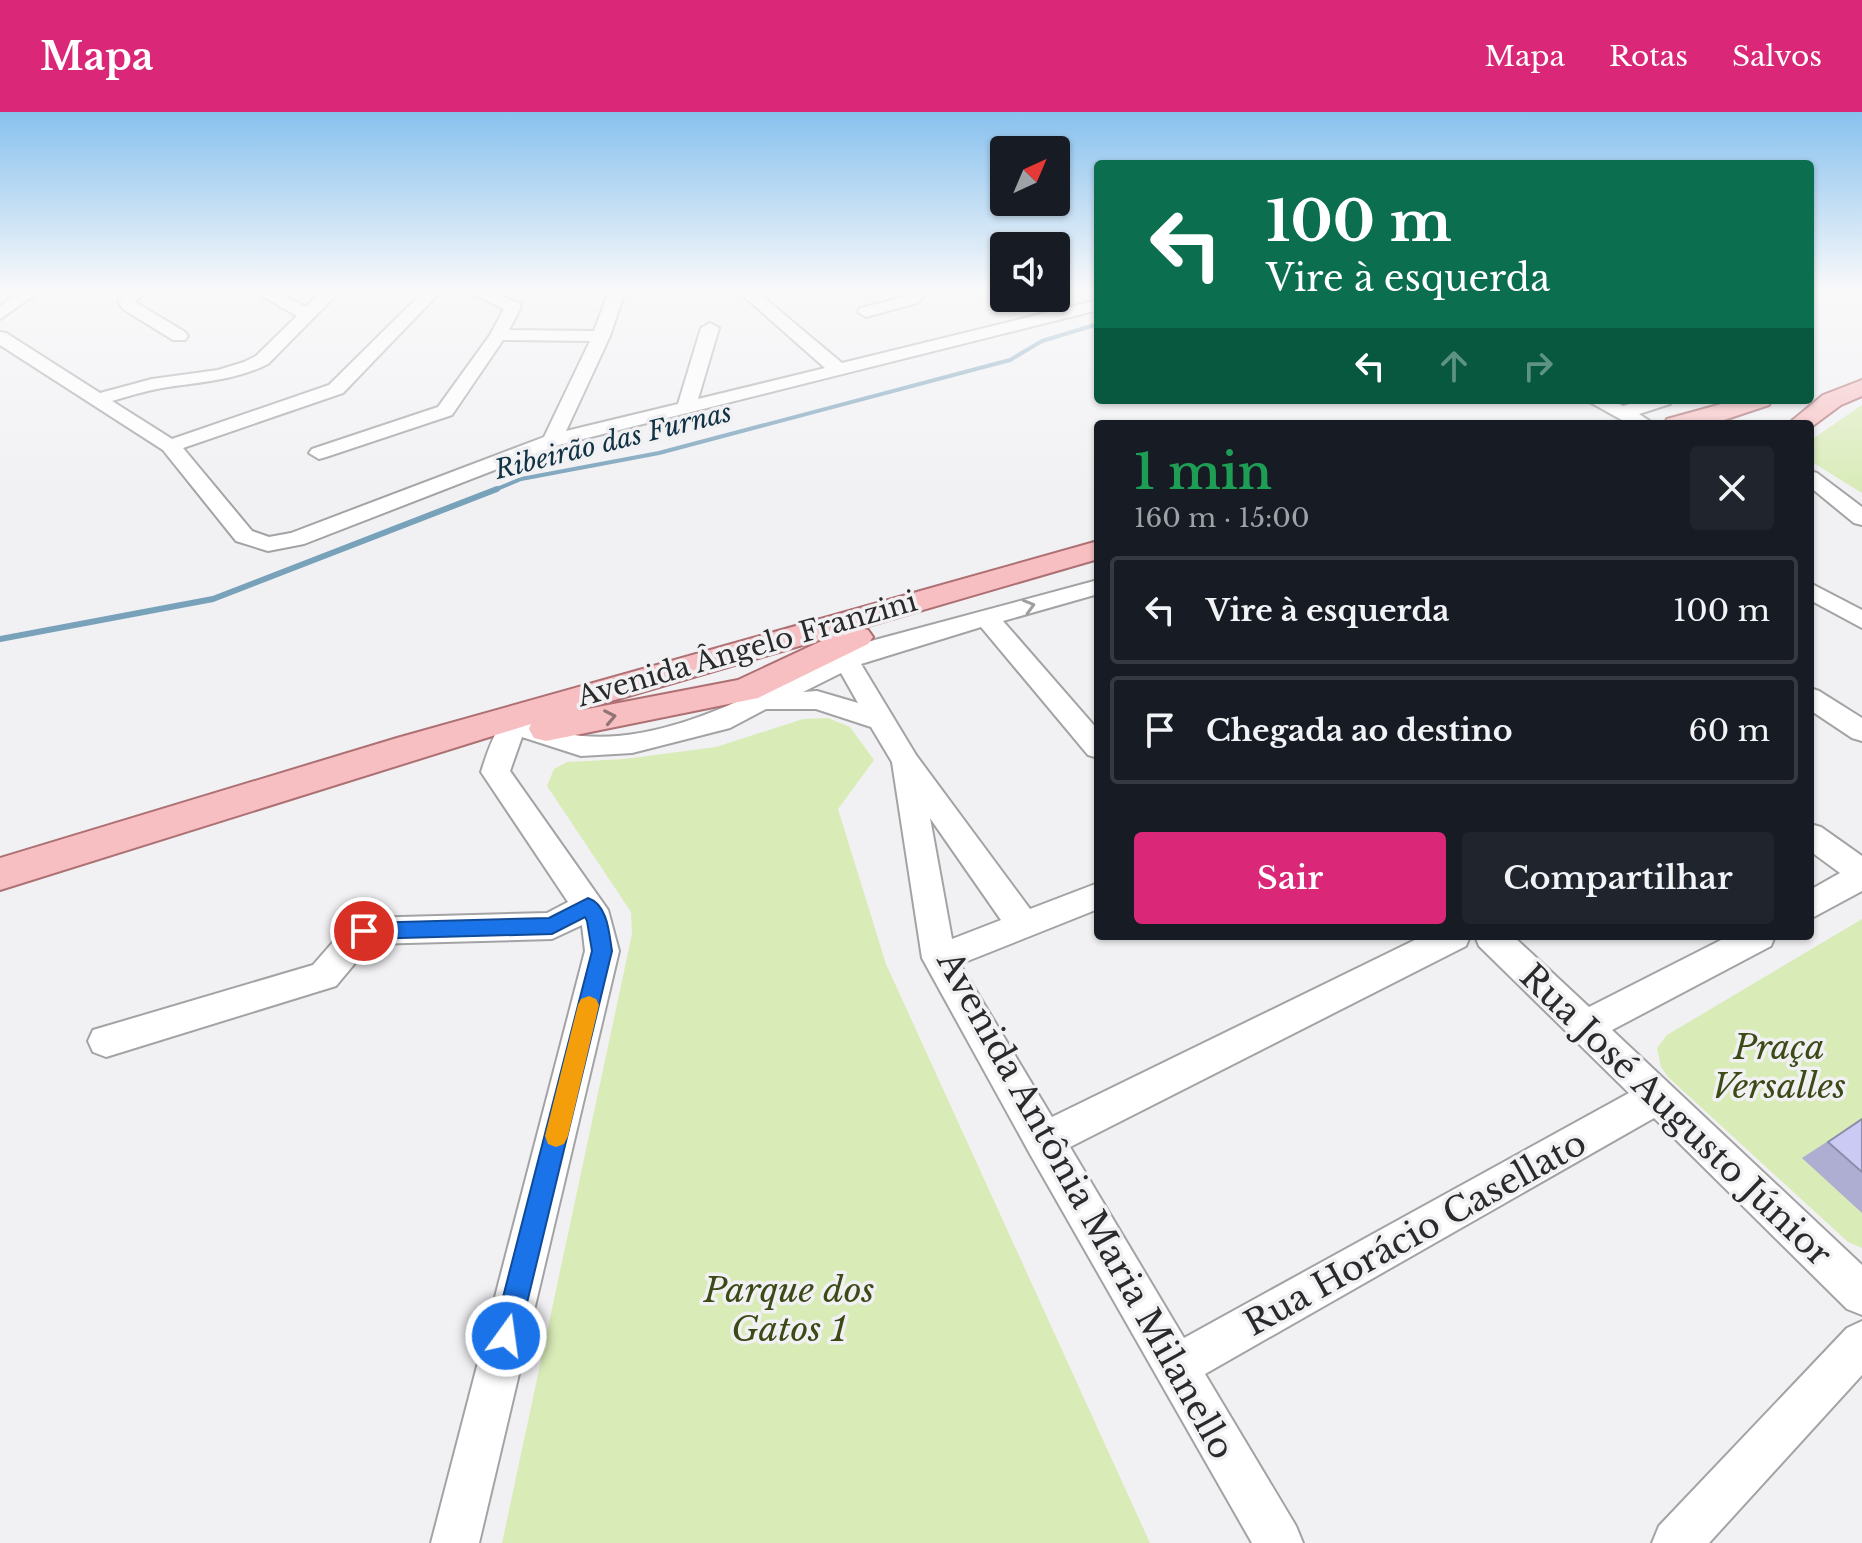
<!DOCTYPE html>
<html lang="pt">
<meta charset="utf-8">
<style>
:root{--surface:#171b24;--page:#20242c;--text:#f1f3f6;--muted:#9ea1a6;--line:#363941;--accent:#db2777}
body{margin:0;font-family:"Libre Baskerville",serif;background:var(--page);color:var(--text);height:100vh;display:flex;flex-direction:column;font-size:30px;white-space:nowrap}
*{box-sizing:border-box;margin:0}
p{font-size:26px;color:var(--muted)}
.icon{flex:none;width:44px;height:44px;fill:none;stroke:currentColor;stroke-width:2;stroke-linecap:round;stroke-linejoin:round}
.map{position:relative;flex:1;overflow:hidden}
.sheet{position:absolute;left:1094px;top:308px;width:720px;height:520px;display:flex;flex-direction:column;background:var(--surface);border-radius:8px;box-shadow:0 2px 6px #0004}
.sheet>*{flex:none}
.guide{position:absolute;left:1094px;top:48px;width:720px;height:244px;border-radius:8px;box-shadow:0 2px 6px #0004;background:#0b6e4f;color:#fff;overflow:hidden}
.needle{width:52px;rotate:44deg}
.fabs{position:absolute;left:990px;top:24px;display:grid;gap:16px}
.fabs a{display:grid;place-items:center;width:80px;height:80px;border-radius:8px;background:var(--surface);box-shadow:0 2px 6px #0004;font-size:40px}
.pin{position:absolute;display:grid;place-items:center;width:68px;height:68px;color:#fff;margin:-34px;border:4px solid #fff;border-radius:50%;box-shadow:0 2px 8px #0007}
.me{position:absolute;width:88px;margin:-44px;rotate:14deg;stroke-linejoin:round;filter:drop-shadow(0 0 6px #0008)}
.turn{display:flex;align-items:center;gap:28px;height:168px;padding:0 40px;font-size:36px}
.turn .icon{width:104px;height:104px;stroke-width:2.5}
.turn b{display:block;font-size:56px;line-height:68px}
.lanes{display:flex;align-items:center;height:76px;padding:0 40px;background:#0003;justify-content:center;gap:40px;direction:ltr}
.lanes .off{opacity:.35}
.round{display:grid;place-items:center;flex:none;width:84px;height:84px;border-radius:8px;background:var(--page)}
.summary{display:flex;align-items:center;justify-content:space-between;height:136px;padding:0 40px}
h1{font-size:48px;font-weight:600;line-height:60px;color:#1e9e55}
.button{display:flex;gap:16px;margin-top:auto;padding:16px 40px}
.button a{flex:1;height:92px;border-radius:8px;background:var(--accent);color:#fff;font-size:32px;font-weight:600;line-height:92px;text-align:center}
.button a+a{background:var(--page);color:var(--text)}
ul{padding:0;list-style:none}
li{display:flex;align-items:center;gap:24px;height:108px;margin:0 16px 12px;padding:0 24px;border:4px solid var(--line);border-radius:8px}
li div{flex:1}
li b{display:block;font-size:30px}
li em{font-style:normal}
header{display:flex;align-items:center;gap:48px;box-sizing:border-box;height:112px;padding:0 40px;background:var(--accent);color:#fff}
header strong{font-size:38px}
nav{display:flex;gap:44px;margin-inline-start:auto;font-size:28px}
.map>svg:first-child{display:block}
.green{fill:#d9ebb7}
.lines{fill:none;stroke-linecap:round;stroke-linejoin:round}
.stream-far1{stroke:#78a1ba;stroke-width:4}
.stream{stroke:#78a1ba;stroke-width:6}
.minor-casing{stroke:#a3a3a6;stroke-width:4}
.major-casing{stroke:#ad7073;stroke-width:4}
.minor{fill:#fff;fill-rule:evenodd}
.major{fill:#f8bfc2;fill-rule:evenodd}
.wall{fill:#aeaed2}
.building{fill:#cacaf4;stroke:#8d8dab;stroke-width:2}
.oneway{stroke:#9f9fa0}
.oneway2{stroke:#917476}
.route{fill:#1a73e8;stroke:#114b97;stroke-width:2}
.slow{fill:#f59e0b}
.labels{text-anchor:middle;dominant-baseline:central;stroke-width:7;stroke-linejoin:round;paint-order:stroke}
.far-water-label{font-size:26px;font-style:italic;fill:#103244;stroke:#f1f1f4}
.street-label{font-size:28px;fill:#2a2a2b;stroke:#f1f1f4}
.near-park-label{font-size:34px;font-style:italic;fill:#3c4a17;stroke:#f1f1f4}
.near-street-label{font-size:34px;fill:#2a2a2b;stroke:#f1f1f4}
</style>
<header>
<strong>Mapa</strong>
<nav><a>Mapa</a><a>Rotas</a><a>Salvos</a></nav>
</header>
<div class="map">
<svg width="1862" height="1431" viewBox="0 0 1862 1431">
<rect width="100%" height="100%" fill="#f1f1f4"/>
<g class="green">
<path d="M1862 293V381L1812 350 1810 332 1814 326Z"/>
<path d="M828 606 850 615 874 648 838 697 886 852 1150 1431H502L632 822 631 800 547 674 554 657 567 650 624 647 716 635 803 607Z"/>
<path d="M1862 807V1136L1848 1130 1668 965 1661 955 1657 936 1667 923Z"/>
</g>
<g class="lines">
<path class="stream-far1" d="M492 379 521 367 659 341 1010 248 1042 229 1098 212"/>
<path class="stream" d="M0 527 213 487 497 377"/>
<g class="minor-casing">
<g id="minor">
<path d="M22 179H40L0 207V194Z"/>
<path d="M128 179H146L135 190 185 220 188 224 185 228H173L123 197 118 189Z"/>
<path d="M253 179H273L306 195 323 179H340L268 252C234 269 199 270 162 276 145 279 129 284 112 289L172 327 329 273 424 179H441L343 281 183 336 252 419 269 425 291 421 544 325 590 229 503 228 452 303 326 345 319 347 309 341 312 337 438 295 490 223 504 197 467 179H489L519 191 521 195 509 218 594 219 609 179H625L610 224 566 319 678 292 701 216 710 211 719 216 698 287 825 256 738 179H756L842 251 1098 188V198L559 333 304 432 268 439 236 429 163 338 0 233V220L6 221 100 281 152 267 218 258 244 250 256 244 297 204Z"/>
<path d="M912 179H929L917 191 866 205 858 200 860 196 905 185Z"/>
<path d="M1586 288H1611L1623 294 1643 288H1673L1670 292 1639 302 1654 312H1629Z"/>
<path d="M1810 359 1817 361 1862 395V413L1854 411 1810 375Z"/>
<path d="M1098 468V482L1003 509 1098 618V646L1088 643 981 515 861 552 916 643 1030 797 1098 771V797L960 852 1052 1005 1423 824H1470L1466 834 1070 1035 1184 1226 1629 981 1479 834 1475 824H1513L1589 895 1729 824H1775L1771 834 1612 918 1862 1153V1203L1847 1197 1654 1006 1205 1262 1296 1414 1303 1431H1252L1030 1042 922 846 892 650 871 615 816 597H766L730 616 632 641 581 644 522 625 510 659 608 798 619 839 479 1431H431L585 839 582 813 552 827 371 832 336 874 106 945 93 940 88 929 93 918 313 853 347 814 364 806 547 801 568 790 481 660C489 635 504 584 539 593L543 600 535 611C550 615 566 623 582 624 681 633 782 563 871 529ZM841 561 858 591 817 579 803 580ZM930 706 1001 808 952 827Z"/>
<path d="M1810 471 1862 498V516L1810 488Z"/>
<path d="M1810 576 1819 579 1862 606V629L1852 626 1810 598Z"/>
<path d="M1810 712 1821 715 1862 744V779L1810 807V778L1840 761 1810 739Z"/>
<path d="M1862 1209V1263L1709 1431H1652L1659 1414 1847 1216Z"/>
</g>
</g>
<g class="major-casing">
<g id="major">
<path d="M1862 268V284L1841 293 1810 316V312H1788L1823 283Z"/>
<path d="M1736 288H1772L1769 293 1712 312H1664L1667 307Z"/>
<path d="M1098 429V447L861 516 868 518 873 525 868 532 758 586 546 629 534 626 529 617 531 612 0 778V746L397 626ZM830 525 738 568 577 599Z"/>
</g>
</g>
<use href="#minor" class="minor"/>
<use href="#major" class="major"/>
</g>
<path class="wall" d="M1862 1007V1101L1802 1046Z"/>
<path class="building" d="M1862 1007V1060L1828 1030Z"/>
<defs><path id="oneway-chevron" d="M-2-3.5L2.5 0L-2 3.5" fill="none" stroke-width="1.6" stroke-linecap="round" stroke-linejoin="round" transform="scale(2)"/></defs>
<use class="oneway" href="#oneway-chevron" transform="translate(1029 494) rotate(-16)"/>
<use class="oneway2" href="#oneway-chevron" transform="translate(610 605) rotate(-11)"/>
<linearGradient id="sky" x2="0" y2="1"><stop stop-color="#88c1ee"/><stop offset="0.47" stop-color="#f9f9fa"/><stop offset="1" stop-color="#f9f9fa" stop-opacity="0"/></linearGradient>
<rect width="1862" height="379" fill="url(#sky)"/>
<path class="route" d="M588 786C608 793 609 821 612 839L519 1224 516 1233 506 1237 497 1233 493 1224 592 839 587 809 585 805 552 822 364 827 357 825 354 819 357 813 364 811 549 806Z"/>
<path class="slow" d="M589 884 596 887 599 893 568 1024 564 1032 556 1035 548 1032 545 1024 578 893 581 887Z"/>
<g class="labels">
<g class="far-water-label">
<text transform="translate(613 329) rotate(-14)">Ribeirão das Furnas</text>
</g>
<g class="street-label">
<text transform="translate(747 537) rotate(-16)">Avenida Ângelo Franzini</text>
</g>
<g class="near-park-label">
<text x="1779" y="935">Praça<tspan x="1779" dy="39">Versalles</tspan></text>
<text x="789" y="1178">Parque dos<tspan x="789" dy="39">Gatos 1</tspan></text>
</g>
<g class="near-street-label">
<text transform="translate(1676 1003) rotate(44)">Rua José Augusto Júnior</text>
<text transform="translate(1086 1093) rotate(61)">Avenida Antônia Maria Milanello</text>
<text transform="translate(1415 1121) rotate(-29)">Rua Horácio Casellato</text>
</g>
</g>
</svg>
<div class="fabs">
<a><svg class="needle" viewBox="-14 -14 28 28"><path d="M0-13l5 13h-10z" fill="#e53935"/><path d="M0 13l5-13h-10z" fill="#9ea1a6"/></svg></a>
<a><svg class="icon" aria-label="sound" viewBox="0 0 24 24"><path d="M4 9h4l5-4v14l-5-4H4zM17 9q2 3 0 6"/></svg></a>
</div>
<div class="pin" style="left:364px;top:819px;background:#d93025"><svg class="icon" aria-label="arrive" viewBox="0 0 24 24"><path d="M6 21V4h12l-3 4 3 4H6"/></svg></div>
<svg class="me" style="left:506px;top:1224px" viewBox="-20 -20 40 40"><circle r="17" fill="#1a73e8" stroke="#fff" stroke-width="3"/><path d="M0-11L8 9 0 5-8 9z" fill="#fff"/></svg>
<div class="guide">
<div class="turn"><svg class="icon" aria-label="left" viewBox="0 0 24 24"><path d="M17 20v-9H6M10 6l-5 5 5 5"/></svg><div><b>100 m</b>Vire à esquerda</div></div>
<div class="lanes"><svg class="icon" aria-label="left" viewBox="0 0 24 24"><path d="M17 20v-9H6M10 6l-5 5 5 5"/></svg><svg class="icon off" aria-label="ahead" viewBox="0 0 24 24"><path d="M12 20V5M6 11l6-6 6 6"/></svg><svg class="icon off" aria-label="right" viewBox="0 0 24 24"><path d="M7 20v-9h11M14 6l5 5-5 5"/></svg></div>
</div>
<section class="sheet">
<div class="summary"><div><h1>1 min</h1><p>160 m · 15:00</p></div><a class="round"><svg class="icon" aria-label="close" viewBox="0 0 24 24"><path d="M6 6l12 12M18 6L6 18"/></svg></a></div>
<ul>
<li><svg class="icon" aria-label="left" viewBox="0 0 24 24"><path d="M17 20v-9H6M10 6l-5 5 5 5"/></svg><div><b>Vire à esquerda</b></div><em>100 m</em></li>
<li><svg class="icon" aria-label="arrive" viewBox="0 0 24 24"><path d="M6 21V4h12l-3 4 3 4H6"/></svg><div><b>Chegada ao destino</b></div><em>60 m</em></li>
</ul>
<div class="button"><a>Sair</a><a>Compartilhar</a></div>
</section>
</div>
